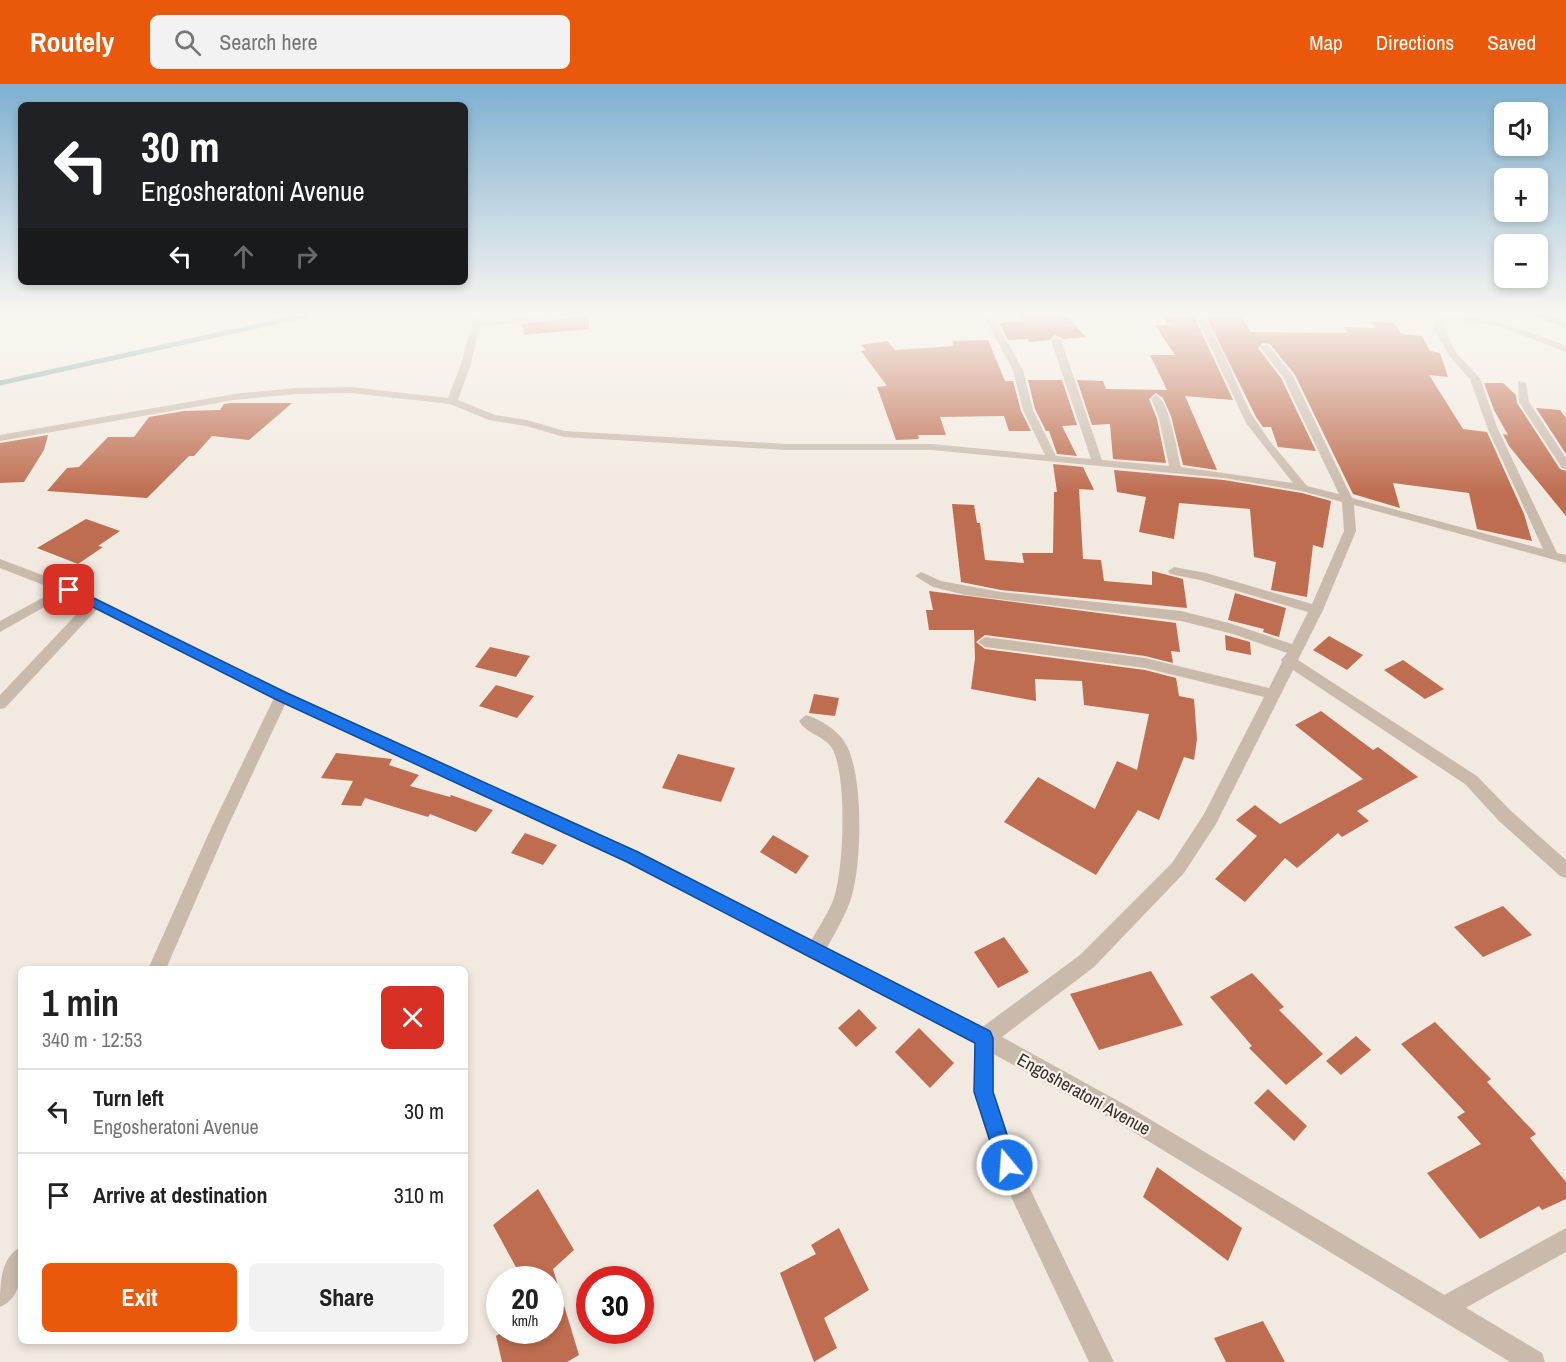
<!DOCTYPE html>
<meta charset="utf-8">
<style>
:root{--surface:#fff;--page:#f2f2f2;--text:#222;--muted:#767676;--line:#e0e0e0;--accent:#ea580c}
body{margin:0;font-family:"Archivo Narrow",sans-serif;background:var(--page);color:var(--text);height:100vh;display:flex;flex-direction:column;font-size:22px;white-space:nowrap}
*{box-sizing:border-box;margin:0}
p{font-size:20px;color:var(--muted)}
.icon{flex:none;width:33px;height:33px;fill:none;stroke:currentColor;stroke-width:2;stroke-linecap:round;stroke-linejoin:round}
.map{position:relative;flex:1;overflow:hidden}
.sheet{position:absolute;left:18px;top:882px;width:450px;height:378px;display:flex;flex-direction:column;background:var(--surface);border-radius:9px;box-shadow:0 3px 9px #0003}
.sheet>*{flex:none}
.hud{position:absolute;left:18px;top:18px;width:450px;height:183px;border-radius:9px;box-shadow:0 3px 9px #0003;background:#202124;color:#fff;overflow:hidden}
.buttons{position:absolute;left:1494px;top:18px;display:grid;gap:12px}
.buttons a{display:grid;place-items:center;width:54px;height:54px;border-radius:9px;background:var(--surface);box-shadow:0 3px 9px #0003;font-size:30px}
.speed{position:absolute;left:486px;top:1182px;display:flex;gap:12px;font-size:30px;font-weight:700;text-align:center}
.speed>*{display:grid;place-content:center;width:78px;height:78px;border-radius:50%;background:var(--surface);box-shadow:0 3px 9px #0003;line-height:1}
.speed small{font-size:15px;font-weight:400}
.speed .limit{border:9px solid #d22;background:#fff;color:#111}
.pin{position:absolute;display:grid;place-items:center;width:51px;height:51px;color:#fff;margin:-26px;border-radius:12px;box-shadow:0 3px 9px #0006}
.me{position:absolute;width:66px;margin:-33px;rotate:342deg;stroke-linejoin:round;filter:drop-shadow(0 0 4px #0008)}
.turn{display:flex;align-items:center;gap:21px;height:126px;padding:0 24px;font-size:27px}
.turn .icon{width:78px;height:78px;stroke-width:2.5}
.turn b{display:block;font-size:42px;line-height:51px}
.lanes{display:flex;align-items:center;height:57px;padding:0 24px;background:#0003;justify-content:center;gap:30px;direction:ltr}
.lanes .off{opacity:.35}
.round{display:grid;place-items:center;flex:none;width:63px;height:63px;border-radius:9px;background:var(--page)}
.overview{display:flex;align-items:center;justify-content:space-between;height:102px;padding:0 24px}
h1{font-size:36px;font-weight:700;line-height:45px}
.primary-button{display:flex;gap:12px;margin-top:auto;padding:12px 24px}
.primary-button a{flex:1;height:69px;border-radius:9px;background:var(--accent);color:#fff;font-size:24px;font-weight:700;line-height:69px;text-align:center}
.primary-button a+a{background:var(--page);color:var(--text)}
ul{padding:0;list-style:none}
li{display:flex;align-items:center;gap:18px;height:84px;padding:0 24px;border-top:2px solid var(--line)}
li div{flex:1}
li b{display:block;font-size:22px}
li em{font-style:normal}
header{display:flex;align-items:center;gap:36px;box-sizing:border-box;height:84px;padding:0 30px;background:var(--accent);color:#fff}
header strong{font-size:28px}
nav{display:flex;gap:33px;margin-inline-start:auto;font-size:21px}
.search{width:420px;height:54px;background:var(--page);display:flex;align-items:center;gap:15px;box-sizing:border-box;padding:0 21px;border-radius:9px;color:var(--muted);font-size:22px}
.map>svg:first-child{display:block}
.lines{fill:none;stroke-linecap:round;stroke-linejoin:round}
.stream{stroke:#80abad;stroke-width:5}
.building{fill:#bf6d50}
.minor{fill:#cabaac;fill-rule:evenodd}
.tertiary{fill:#cabaac;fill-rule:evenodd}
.route{fill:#1a73e8;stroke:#114b97;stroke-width:1.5}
.labels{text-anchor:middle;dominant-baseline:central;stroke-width:4.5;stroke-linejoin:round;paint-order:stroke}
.near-street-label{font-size:18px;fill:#382f2b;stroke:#f9f3ec}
</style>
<header>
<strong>Routely</strong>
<div class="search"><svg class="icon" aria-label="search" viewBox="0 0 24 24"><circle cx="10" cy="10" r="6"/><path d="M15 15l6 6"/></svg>Search here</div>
<nav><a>Map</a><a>Directions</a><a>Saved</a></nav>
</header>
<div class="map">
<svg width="1566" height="1278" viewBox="0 0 1566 1278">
<rect width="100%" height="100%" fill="#f2eae0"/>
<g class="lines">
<g class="stream">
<path d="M1539 231 1566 241"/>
<path d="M0 299 307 231"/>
</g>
</g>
<g class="building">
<path d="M589 231V245L524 251 523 240Z"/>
<path d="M1020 231H1066L1086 253 1063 255 1055 251 1049 256 1029 258 1028 255 1008 256 999 239 1024 237Z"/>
<path d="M1160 231 1200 232 1196 237 1233 316 1185 312 1217 386 1183 381 1171 332 1163 314 1156 309 1149 315 1157 335 1166 379 1113 375 1110 340 1092 341 1077 296 1103 297 1106 305 1167 306 1150 271H1175L1155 241H1170Z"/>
<path d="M1206 232 1241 233 1251 248 1348 249 1343 243 1375 244 1370 237 1394 239 1401 250 1422 252 1430 267 1440 269 1448 293 1429 291 1463 345 1487 348 1524 430 1532 457 1477 445 1469 409 1393 399 1400 424 1353 410 1295 291 1270 260 1262 259 1258 264 1281 294 1316 367 1278 363 1271 343H1263L1256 333Z"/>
<path d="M988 256 1005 297H1013L1021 327 1031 347H1009L1004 332 940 333 946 351H918L919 355 896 356 877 303 887 302 861 267 866 266 861 261 887 257 895 266 954 262 952 257Z"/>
<path d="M1028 296H1062L1077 341 1062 342 1077 372 1057 370 1049 347H1046L1035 325Z"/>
<path d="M1484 299H1503L1516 311 1517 319 1560 385 1566 387V432L1509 362 1503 350 1508 351 1494 326Z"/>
<path d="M231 319H292L249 356 212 352 194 372H189L147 414 47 407 67 384 79 383 108 353H134L149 333 184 327 220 326 224 320Z"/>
<path d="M1536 324 1560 326 1566 334V370Z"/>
<path d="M48 351 44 366 24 398 0 399V359Z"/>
<path d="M1053 380 1083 383 1094 406 1079 405 1083 475 1101 476 1104 497 1152 501V487L1183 495 1187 524 1001 506 961 498 952 420 974 421 977 439H980L985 476 1024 479 1022 469H1053L1054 408H1057Z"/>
<path d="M1114 386 1224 396 1302 409 1331 417 1323 464 1313 461 1307 513 1271 506 1276 478 1254 473 1250 425 1179 419 1174 455 1139 448 1146 413 1117 408Z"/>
<path d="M86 435 120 447 98 462 103 463 78 480 37 464Z"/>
<path d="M929 507 1176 539 1180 568 1171 567 1173 579 1145 572 985 551 976 558 985 565 1145 586 1176 594 1179 612 1194 615 1197 655 1194 676 1184 673 1159 736 1138 726 1096 791 1004 738 1038 693 1095 725 1117 677 1137 686 1149 630 1084 621 1082 597 1035 595 1036 617 971 605 975 574 974 546H929L926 526H933Z"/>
<path d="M1235 509 1286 524 1279 553 1263 548 1264 545 1228 536Z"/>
<path d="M1225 551 1250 558 1251 571 1226 566Z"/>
<path d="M1329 552 1363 571 1347 586 1313 566Z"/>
<path d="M490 563 530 572 516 593 475 583Z"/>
<path d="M1403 576 1444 605 1425 615 1384 586Z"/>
<path d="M496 601 534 612 517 634 479 622Z"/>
<path d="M814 610 839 614 835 632 809 629Z"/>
<path d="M1321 627 1373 666 1378 663 1418 693 1357 727 1369 737 1342 753 1338 749 1297 784 1285 774 1245 818 1215 795 1257 752 1236 736 1255 721 1280 740 1363 695 1295 641Z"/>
<path d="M336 669 392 675 389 681 419 691 410 702 450 713 451 711 493 726 476 748 430 730 428 733 365 714 361 722 341 721 353 697 321 694Z"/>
<path d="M678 670 735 684 721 718 662 704Z"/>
<path d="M525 749 557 761 543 781 511 769Z"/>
<path d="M773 751 809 772 796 790 760 768Z"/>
<path d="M1503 822 1532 851 1483 873 1454 843Z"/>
<path d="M1004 853 1029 888 998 904 974 868Z"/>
<path d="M1151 887 1183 941 1099 966 1070 910Z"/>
<path d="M1252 889 1284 923 1279 926 1323 970 1286 1001 1249 964 1252 962 1210 913Z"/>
<path d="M859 925 877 944 856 963 838 944Z"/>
<path d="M1435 938 1491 995 1487 998 1536 1050 1530 1054 1566 1098V1115L1542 1126 1539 1122 1480 1155 1427 1089 1481 1060 1457 1033 1465 1028 1401 960Z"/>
<path d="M919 944 954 979 930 1004 895 968Z"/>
<path d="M1356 952 1371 966 1341 991 1326 977Z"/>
<path d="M1268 1005 1307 1042 1294 1057 1254 1019Z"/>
<path d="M1157 1083 1242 1144 1228 1177 1143 1113Z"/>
<path d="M538 1105 574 1166 553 1185 579 1271 567 1278H502L496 1252 506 1246H550V1196H523L493 1141Z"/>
<path d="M839 1144 869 1206 824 1234 837 1264 814 1278 780 1189 816 1170 811 1161Z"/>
<path d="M1263 1237 1285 1278H1226L1214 1254Z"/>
</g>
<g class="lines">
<g class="minor">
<path d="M474 231H482L481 238 546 231H580L479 243 471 280 458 316 495 331 527 336 565 347 786 360H932L1045 371 1023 326 1013 286 983 231H992L1023 286 1033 326 1056 372 1091 375 1051 256 1056 253 1061 256 1102 376 1169 382 1159 334 1151 314 1156 311C1170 317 1177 368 1181 383L1293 399 1246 339 1198 236 1202 233 1205 234 1213 247 1250 328 1269 356 1307 402 1339 410 1283 293 1260 263 1262 261H1268L1293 292 1352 414 1543 465 1487 343 1470 295 1450 273 1433 243 1439 231C1488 231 1522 245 1566 262V268L1498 242 1446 235 1443 243 1457 270 1480 294 1497 343 1557 469 1566 471V479L1354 421 1356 447 1323 526 1298 576 1477 692 1511 727 1566 776V794L1560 792 1499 737 1465 700 1293 586 1216 740 1184 789 1094 883 994 959V1008L1017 1078 1114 1278H1089L996 1081 974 1008V954L977 947 1080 871 1172 779 1204 730 1264 613 1145 584 985 563 978 558 985 553 1145 574 1269 604 1282 578 1281 576 1287 569 1233 550 1181 537 965 511 933 503 915 492 921 488 941 497 1001 508 1181 527 1229 539 1292 560 1308 528 1200 496 1170 490 1168 487 1174 483 1206 489 1312 520 1344 447 1342 418 1302 407 1224 394 932 366H786L564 353 526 342 489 336 450 320 351 309 296 310 234 316 0 357V351L234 310 296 304 351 303 448 314 461 280Z"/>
<path d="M1518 297 1526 299 1529 318 1566 374V385L1562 384 1519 318Z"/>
<path d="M66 501 72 505 71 508 0 548V537Z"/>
<path d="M95 515 100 516 102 519 100 522 5 624 0 625V611L90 516Z"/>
<path d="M282 607 289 612 228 742 166 885H148L212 742 275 612Z"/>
<path d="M806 631C819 635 836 645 844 657 864 686 862 777 852 811 846 833 832 853 822 873L815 876 808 873 806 867C814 849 827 833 834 814 844 783 847 695 833 666 826 652 806 650 799 637Z"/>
<path d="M1566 1144V1168L1451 1232 1443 1236 1435 1232 1431 1224 1435 1216Z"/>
<path d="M21 1163C21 1185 24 1213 0 1223 0 1201 0 1173 21 1163Z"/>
</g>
<path class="tertiary" d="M0 475 74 503 287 608 638 768 991 947 1131 1024 1542 1269 1545 1278H1510L1117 1038 977 961 626 778 277 616 64 509 0 484Z"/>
</g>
<linearGradient id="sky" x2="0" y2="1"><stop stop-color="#7eb0d0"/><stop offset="0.56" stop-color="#f9f6f1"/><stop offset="1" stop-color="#f9f6f1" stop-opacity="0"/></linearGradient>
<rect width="1566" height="410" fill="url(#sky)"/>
<path class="route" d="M69 502 287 609 638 768 990 947 993 954V1008L1017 1081 1014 1088 1007 1090 1000 1088 974 1008 975 959 627 778 277 616 65 509 64 506Z"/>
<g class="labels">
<g class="near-street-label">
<text transform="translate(1084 1010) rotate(29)">Engosheratoni Avenue</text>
</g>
</g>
</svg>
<div class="buttons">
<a><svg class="icon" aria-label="sound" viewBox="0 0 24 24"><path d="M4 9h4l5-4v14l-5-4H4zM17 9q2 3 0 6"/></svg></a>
<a>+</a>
<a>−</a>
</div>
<div class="speed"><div>20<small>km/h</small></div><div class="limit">30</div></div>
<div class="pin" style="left:69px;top:506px;background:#d93025"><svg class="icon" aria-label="arrive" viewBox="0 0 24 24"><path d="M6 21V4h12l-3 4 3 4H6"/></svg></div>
<svg class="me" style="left:1007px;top:1081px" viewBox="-20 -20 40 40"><circle r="17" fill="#1a73e8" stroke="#fff" stroke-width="3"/><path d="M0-11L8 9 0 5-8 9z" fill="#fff"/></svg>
<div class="hud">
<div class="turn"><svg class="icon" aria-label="left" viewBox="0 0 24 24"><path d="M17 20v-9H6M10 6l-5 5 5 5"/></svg><div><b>30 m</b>Engosheratoni Avenue</div></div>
<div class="lanes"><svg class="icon" aria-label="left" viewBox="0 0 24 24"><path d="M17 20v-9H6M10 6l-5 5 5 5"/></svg><svg class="icon off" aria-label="ahead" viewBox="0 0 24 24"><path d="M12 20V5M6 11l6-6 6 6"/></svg><svg class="icon off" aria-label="right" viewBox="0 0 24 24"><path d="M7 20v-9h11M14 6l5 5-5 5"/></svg></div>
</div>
<section class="sheet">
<div class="overview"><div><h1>1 min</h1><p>340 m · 12:53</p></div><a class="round" style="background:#d93025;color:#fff"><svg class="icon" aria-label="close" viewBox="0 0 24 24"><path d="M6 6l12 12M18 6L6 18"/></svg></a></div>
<ul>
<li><svg class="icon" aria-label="left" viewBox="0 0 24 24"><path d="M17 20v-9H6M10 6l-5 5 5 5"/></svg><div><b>Turn left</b><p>Engosheratoni Avenue</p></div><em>30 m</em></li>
<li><svg class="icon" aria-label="arrive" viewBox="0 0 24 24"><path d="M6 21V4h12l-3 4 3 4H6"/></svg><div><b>Arrive at destination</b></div><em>310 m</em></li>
</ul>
<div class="primary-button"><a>Exit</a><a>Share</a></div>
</section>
</div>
